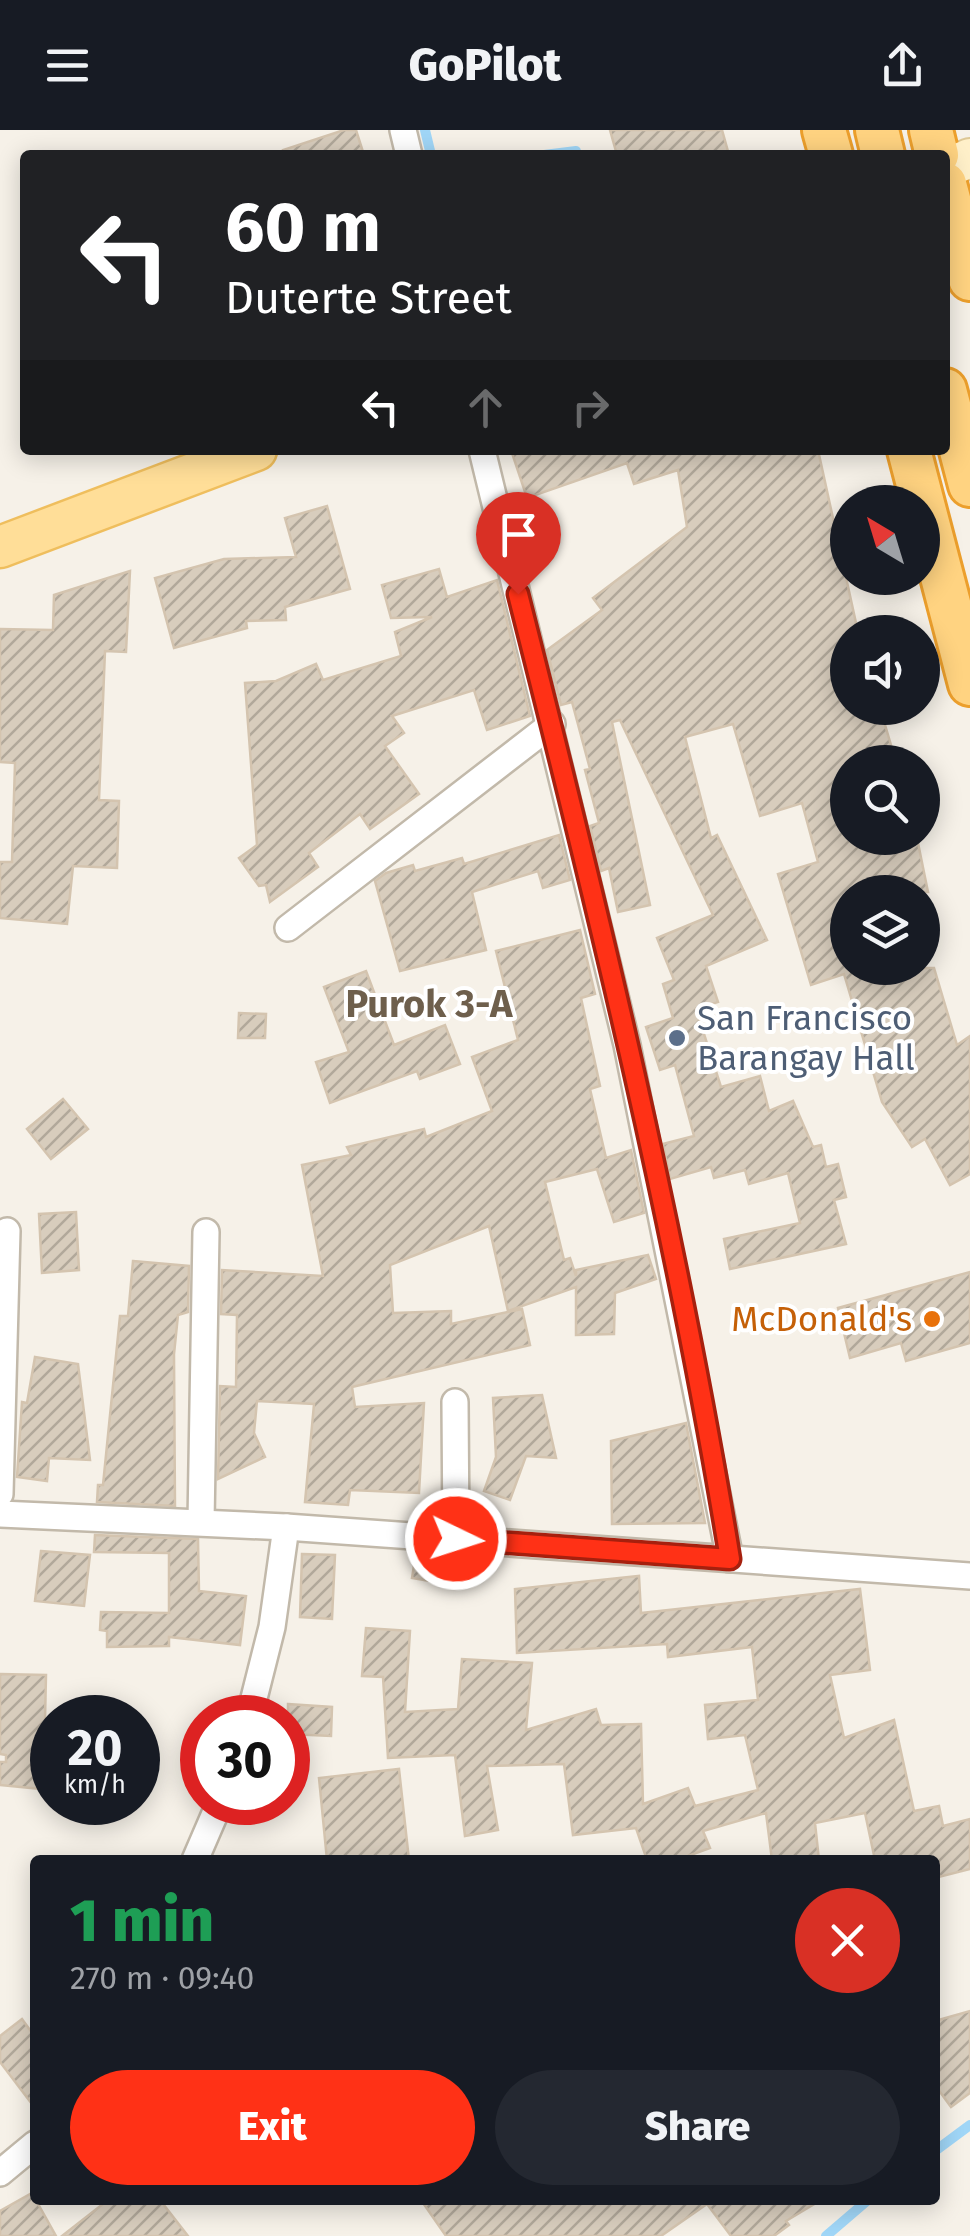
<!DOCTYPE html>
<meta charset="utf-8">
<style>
:root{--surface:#171b24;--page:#242831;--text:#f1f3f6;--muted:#9ea1a6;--accent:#ff3116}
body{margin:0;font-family:"Fira Sans",sans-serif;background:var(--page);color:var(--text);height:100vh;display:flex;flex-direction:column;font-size:38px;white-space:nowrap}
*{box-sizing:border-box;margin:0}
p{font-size:32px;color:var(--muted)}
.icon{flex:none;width:55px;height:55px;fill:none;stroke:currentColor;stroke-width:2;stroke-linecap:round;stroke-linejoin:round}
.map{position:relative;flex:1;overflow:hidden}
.side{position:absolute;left:30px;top:1725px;width:910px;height:350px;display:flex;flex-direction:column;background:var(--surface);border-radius:10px;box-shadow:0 5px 25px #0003}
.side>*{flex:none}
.top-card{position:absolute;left:20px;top:20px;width:930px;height:305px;border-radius:10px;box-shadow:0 5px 25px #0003;background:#202124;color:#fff;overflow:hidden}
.needle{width:65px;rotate:322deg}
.buttons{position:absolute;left:830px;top:355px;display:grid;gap:20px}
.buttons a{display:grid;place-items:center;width:110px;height:110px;border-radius:50%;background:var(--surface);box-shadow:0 5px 25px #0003;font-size:50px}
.speed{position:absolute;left:30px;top:1565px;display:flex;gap:20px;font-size:50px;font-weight:700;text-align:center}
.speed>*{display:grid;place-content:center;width:130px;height:130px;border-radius:50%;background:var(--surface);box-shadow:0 5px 25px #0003;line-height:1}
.speed small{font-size:25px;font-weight:400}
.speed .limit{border:15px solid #d22;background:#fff;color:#111}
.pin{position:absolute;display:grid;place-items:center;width:85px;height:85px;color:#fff;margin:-102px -42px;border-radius:50% 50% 50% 0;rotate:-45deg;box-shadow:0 0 10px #0007}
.pin .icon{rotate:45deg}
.me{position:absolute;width:110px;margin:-55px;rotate:94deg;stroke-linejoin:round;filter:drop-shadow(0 0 8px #0008)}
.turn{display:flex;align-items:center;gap:35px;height:210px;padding:0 40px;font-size:45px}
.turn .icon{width:130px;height:130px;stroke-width:2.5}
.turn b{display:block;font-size:70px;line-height:85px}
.lanes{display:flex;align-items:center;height:95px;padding:0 40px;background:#0003;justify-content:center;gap:50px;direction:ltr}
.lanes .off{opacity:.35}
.round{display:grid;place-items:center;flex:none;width:105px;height:105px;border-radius:52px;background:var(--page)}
.overview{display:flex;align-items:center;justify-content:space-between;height:170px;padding:0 40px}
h1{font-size:60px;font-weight:800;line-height:75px;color:#1e9e55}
.cta{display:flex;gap:20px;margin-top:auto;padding:20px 40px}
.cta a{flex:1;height:115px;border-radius:60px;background:var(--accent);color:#fff;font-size:40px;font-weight:800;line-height:115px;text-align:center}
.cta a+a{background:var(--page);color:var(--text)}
header{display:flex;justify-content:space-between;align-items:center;height:130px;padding:0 40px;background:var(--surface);font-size:45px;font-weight:800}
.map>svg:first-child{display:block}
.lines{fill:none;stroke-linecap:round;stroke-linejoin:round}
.stream{stroke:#a0d6f7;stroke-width:10}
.building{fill:url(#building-hatch);stroke:#d4c4af;stroke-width:2.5}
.minor-casing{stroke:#c2b9aa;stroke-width:30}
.secondary-casing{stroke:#ddc796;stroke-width:42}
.primary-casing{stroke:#efbe5d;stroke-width:45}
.trunk-casing{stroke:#ec9f2c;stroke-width:48}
.minor{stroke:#fff;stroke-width:25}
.secondary{stroke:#fff0c9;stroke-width:38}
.primary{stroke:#ffde98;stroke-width:40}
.trunk{stroke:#ffd381;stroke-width:42}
.route-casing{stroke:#a6200e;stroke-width:25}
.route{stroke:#ff3116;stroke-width:18}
.service-dot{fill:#5c6f8a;stroke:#fff;stroke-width:4}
.food-dot{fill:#e8710a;stroke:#fff;stroke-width:4}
.labels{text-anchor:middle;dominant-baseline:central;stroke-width:8;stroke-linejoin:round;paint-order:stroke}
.service-label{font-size:35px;fill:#4e5e75;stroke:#fff;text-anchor:start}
.food-label{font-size:35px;fill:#c56008;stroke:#fff;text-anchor:end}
.neighbourhood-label{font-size:38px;font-weight:bold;fill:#6e5f4c;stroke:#fff}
</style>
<header><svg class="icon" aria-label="menu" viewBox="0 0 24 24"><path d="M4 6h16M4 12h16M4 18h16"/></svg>GoPilot<svg class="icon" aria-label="share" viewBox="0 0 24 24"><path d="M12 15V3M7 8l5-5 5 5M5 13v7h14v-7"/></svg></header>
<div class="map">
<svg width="970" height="2106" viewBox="0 0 970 2106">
<defs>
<pattern id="building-hatch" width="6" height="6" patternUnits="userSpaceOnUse" patternTransform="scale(2.5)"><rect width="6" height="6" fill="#d8cdbd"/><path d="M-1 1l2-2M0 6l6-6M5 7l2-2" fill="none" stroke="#b1a89a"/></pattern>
</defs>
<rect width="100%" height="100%" fill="#f6f1e8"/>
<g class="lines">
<g class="stream">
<path d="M425 0 431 25"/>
<path d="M544 25 576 21"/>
<path d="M935 2021 970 1995"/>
<path d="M826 2106 868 2070"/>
</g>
</g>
<g class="building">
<path d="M344 0H356L364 25H284L283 20Z"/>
<path d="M610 0H722L729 25H617Z"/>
<path d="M511 320H818L858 502H848V578H880L896 632H848V708H917L928 762H848V838H934L957 915 970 906V1044L950 1055 925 1009 912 1017 882 972 844 844 811 855 778 744 818 732 802 673 760 686 733 594 685 607 711 708 717 705 767 810 706 836 718 872 696 879 721 957 760 946 769 981 793 971 813 1017 821 1015 826 1037 838 1034 846 1067 834 1070 846 1114 730 1139 724 1109 800 1093 788 1043 749 1054 745 1040 714 1048 711 1037 670 1049 663 1014 694 1006 675 935 660 940 646 897 673 888 663 854 674 850 657 808 713 785 620 590 612 592 650 775 618 782 609 738 601 741 590 696 599 693 585 640 590 639 572 572 561 575 547 520 602 480 593 468 687 397 678 340 634 354 627 333 527 368Z"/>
<path d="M327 376 350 459 285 477 286 490 246 491 247 498 174 518 155 448 224 429 296 427 285 388Z"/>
<path d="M439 439 447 467 497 450 530 586 487 600 474 560 392 586 404 603 385 616 419 664 370 699 360 684 309 723 318 737 270 772 266 755 259 756 239 728 257 715 245 553 276 551 316 534 323 550 401 526 395 502 432 487 391 488 382 455Z"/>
<path d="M130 441 126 522 105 521 99 670 119 671 117 738 73 736 67 794 0 788V732H12L15 633 0 632V499L53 500 54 465Z"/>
<path d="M559 705 570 750 543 758 538 741 472 762 486 820 400 841 375 751 386 743 413 735 415 741 462 728 464 734Z"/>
<path d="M580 800 595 864 581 868 600 956 590 959 606 1028 631 1020 644 1083 614 1092 597 1039 545 1052 564 1130 570 1128 576 1146V1140L648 1125 656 1149 615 1163 614 1204 576 1205V1157L508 1181 489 1096 390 1135 393 1183 451 1181V1194L522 1179 530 1215 352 1257 355 1277 424 1273 419 1363 350 1360 348 1375 305 1372 314 1274 257 1271 254 1303 265 1327 218 1349 220 1256 236 1257 237 1185 221 1184 222 1140 323 1146 302 1035 351 1025 347 1017 424 999 426 1007 492 981 472 927 518 910 496 821Z"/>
<path d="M366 841 394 915 445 895 460 934 420 949 417 941 330 973 316 932 349 922 324 857Z"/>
<path d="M239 883 266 884 265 908H238Z"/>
<path d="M63 969 88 999 51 1029 27 999Z"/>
<path d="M76 1082 79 1140 42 1143 39 1084Z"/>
<path d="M133 1131 189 1136 188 1182 178 1185 174 1224 175 1376 97 1372 98 1355H103L120 1186H128Z"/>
<path d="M970 1142V1213L906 1231 901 1213 850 1228 838 1178Z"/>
<path d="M35 1227 78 1234 90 1330 49 1328 47 1351 17 1347 22 1272 27 1273Z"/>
<path d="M542 1265 556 1328 526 1326 510 1370 484 1361 496 1327 493 1268Z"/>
<path d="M686 1293 705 1393 612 1394 611 1311Z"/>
<path d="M95 1405 198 1409 199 1461 246 1466 240 1515 169 1507V1516L107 1517V1501L100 1500 101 1482 169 1483V1423L94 1422Z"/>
<path d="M41 1421 90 1425 84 1476 35 1471Z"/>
<path d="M416 1423 440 1426 436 1452 412 1448Z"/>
<path d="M302 1424 335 1425 332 1489 300 1487Z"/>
<path d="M639 1446 641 1483 860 1459 870 1540 830 1545 844 1608 894 1590 914 1681 939 1676 943 1696 970 1689V1739L935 1748V1730H875L865 1683 815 1693 819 1730H772L766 1683 703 1701 710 1718 677 1730H647L636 1698 573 1705 564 1634 487 1636 498 1700 465 1706 455 1625 388 1628 383 1547 362 1546 366 1498 410 1501 405 1582 458 1579 462 1529 532 1533 526 1600 596 1579 601 1595 641 1594 643 1674 688 1658 695 1676 758 1660 745 1605 708 1609 705 1575 758 1570 752 1517 668 1527 667 1514 517 1523 515 1459Z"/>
<path d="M0 1544 46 1545 44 1635 52 1636V1660L0 1655V1632H6V1625L0 1624Z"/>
<path d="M288 1574 332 1577 331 1606 288 1604Z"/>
<path d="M399 1639 409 1730H327L319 1648Z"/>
<path d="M970 1881V1963L951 1977 935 1955V1891Z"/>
<path d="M22 1889 35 1907V1978L0 1932V1906Z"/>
<path d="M32 2063 56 2106H0V2081Z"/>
<path d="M108 2070H160L188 2106H62Z"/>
<path d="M421 2070H821L786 2091 789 2095 774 2106H731L707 2074 661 2106H446Z"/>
</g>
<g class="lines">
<g class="minor-casing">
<g id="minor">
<path d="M403 0 409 25"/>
<path d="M482 320 627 915 730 1429"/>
<path d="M288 798 552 594"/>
<path d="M455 1272 456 1409"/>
<path d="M0 1364 7 1101"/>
<path d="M0 1384 286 1397 970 1446"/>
<path d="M201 1392 206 1102"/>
<path d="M249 1588 272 1497 286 1397"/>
<path d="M195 1730 220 1672"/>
<path d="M0 2043 35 2014"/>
</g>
</g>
<g class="secondary-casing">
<path id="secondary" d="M945 39 970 28"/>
</g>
<g class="primary-casing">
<path id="primary" d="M0 417 256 320"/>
</g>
<g class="trunk-casing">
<g id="trunk">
<path d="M824 0 831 25"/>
<path d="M877 0 883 25"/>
<path d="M931 0 937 25"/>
<path d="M945 54 970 149"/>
<path d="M945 260 970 355"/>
<path d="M909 320 970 554"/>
</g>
</g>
<use href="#minor" class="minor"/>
<use href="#secondary" class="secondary"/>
<use href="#primary" class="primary"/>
<use href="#trunk" class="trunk"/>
</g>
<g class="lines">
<g class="route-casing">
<path id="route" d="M456 1409 730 1429C677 1104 599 783 518 464"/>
</g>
<use href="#route" class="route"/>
</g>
<circle class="service-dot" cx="677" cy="908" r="10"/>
<circle class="food-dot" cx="932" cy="1189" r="10"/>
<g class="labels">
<g class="service-label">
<text x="697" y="888">San Francisco<tspan x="697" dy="40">Barangay Hall</tspan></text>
</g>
<g class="food-label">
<text x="912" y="1189">McDonald's</text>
</g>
<g class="neighbourhood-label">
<text x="429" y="874">Purok 3-A</text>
</g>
</g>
</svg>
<div class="buttons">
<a><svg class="needle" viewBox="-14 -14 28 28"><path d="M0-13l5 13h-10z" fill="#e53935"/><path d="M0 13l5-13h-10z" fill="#9ea1a6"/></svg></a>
<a><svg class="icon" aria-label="sound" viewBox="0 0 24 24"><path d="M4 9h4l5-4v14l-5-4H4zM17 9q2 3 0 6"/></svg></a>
<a><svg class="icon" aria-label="search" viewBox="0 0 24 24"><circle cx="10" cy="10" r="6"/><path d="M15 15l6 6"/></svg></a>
<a><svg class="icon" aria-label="layers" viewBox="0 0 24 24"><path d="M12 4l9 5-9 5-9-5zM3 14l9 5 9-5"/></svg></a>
</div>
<div class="speed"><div>20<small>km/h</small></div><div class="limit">30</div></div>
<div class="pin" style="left:518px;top:464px;background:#d93025"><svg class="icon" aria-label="arrive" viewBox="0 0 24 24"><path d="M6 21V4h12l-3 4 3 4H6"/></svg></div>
<svg class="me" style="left:456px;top:1409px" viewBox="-20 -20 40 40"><circle r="17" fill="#ff3116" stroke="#fff" stroke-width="3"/><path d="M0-11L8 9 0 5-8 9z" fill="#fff"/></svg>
<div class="top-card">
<div class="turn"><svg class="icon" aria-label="left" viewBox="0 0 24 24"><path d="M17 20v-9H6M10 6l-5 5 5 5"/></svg><div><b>60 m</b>Duterte Street</div></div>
<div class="lanes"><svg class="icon" aria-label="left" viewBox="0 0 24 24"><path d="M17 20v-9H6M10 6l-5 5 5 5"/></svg><svg class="icon off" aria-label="ahead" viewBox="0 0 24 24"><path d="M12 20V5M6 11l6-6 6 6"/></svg><svg class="icon off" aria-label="right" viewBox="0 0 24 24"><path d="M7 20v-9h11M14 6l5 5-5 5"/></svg></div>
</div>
<section class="side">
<div class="overview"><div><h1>1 min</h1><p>270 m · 09:40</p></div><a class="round" style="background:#d93025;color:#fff"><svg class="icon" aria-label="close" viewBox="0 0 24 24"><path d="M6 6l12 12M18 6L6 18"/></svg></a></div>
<div class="cta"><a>Exit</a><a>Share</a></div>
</section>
</div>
